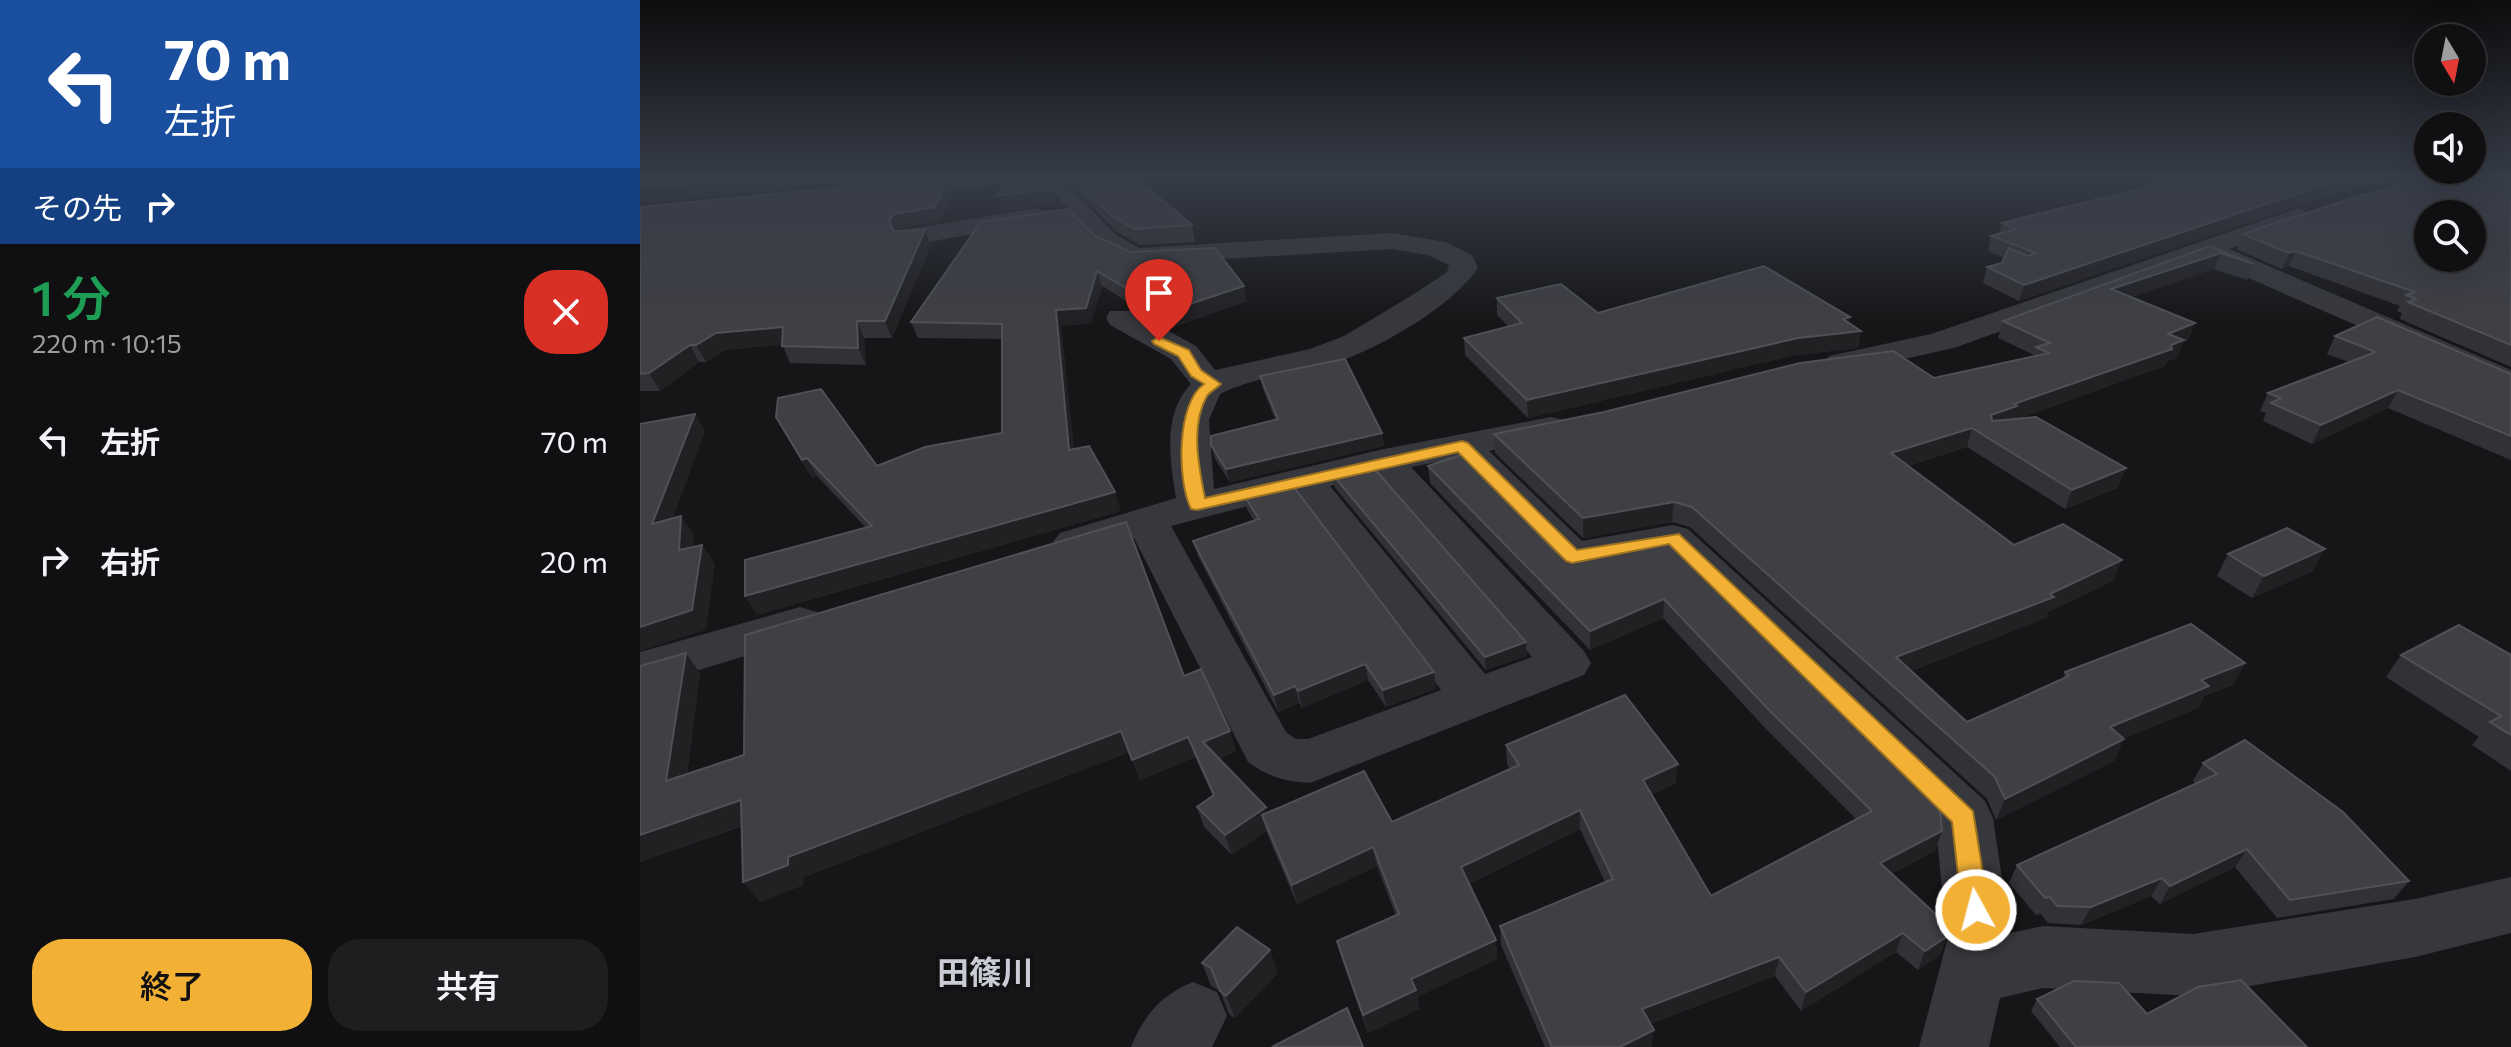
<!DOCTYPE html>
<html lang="ja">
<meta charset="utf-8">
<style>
:root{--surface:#101012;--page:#1e1e20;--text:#f1f3f6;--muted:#9c9d9f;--line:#303032;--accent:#f2b134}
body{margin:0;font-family:Commissioner,"Noto Sans JP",sans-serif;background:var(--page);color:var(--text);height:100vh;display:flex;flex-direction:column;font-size:30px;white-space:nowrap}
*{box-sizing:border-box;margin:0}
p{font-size:26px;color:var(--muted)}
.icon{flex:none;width:44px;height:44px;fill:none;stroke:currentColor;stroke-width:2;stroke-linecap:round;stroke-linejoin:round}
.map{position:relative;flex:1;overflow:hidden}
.sheet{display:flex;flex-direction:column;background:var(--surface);width:640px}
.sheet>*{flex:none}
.banner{background:#1a4fa0;color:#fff;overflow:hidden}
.needle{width:52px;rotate:170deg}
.fabs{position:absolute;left:1774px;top:24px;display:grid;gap:16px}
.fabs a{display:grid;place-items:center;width:72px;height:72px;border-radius:50%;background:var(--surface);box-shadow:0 8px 32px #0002,0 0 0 2px var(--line);font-size:40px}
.pin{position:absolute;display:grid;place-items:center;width:68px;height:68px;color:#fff;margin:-82px -34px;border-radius:50% 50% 50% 0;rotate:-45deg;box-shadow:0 0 8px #0007}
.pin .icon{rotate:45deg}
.me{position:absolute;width:88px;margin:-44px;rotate:353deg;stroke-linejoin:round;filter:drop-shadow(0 0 6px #0008)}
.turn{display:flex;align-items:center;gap:28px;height:168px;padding:0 32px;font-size:36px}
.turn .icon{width:104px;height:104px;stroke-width:2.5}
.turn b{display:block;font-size:56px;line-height:68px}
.then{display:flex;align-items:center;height:76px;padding:0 32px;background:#0003;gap:16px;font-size:30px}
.round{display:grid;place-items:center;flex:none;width:84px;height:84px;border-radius:32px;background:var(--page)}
.head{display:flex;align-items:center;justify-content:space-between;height:136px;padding:0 32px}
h1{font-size:48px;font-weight:600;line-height:60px;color:#1e9e55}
.primary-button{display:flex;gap:16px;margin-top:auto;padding:16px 32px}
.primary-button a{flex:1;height:92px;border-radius:32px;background:var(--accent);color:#111;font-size:32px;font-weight:600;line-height:92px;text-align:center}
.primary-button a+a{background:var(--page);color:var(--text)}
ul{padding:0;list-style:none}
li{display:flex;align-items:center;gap:24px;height:120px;padding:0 32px}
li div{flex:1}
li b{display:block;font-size:30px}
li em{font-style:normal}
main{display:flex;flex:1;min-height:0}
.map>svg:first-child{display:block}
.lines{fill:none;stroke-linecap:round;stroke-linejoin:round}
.street{fill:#37383d;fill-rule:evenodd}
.wall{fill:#323236}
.shaded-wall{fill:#212124}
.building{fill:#3f3f44;stroke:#4f5156;stroke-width:2;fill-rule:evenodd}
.route{fill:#f2b134;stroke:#9d7322;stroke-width:2}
.labels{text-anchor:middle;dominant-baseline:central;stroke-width:8;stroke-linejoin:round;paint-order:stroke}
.near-neighbourhood-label{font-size:32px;font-weight:bold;fill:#c9ccd4;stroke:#111113}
</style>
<main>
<section class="sheet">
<div class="banner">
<div class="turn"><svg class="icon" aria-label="left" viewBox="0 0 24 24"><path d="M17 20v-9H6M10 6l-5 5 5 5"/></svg><div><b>70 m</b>左折</div></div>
<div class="then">その先<svg class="icon" aria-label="right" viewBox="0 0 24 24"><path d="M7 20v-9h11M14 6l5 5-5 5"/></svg></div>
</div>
<div class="head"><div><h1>1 分</h1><p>220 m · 10:15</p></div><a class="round" style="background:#d93025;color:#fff"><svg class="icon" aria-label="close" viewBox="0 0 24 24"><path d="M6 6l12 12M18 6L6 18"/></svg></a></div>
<ul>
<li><svg class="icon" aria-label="left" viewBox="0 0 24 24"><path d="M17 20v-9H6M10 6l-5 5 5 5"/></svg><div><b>左折</b></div><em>70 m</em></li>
<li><svg class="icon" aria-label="right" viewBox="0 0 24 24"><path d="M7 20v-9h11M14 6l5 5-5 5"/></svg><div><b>右折</b></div><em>20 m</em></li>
</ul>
<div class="primary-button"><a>終了</a><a>共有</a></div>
</section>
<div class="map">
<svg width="1871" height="1047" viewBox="0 0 1871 1047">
<rect width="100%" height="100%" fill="#161618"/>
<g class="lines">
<g class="street">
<path d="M299 175H418L475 234 499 248 752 233 805 242 832 255 838 268C812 307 734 352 688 365 651 375 614 377 580 394L569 420 574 489 744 449 911 417 924 420 929 428 924 436 849 451 942 541 1033 525 1048 529 1345 801 1353 818 1370 933 1403 926 1553 934 1775 899 1871 877V933L1775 957 1553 996 1403 988 1360 998 1349 1047H1279L1307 941 1296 827 1024 553 932 571 917 567 813 459 771 467 944 651 951 663 944 675 670 783C645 782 629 777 608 762L494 538 435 555 420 551 413 542 420 533 536 498C530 461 522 414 551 384L531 359 470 325 466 318 470 311H492L556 346 575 370 670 349 704 336 774 294 807 272 809 265 788 255 752 249 496 264C442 251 439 203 396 182L252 192 240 185 252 178ZM735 475 892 657 845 674 690 486ZM654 494 801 690 668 739H656L646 732 531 526Z"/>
<path d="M397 208 406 211 410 216 406 221 270 245 261 243 257 237 261 231 270 229Z"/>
<path d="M1659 208 1672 216 1668 221 1589 249 1871 370V393L1563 258 1314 348 1201 373 1189 370 1184 363 1189 356 1291 334Z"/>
<path d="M160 607 177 612 184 623 177 634 0 688V652Z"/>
<path d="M553 982 577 992 587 1016 572 1047H491C504 1015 521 995 553 982Z"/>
</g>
</g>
<g class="wall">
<path d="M422 175H493L552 225 555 242 500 245 477 232Z"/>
<path d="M1871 175V367L1760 319 1762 313 1757 311 1760 306 1649 266 1642 269 1597 249 1603 234Z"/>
<path d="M308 177 313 191 300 221 260 228 258 231 291 245 252 338H224L226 365 150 363 142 344 85 350 66 362H59L20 391H0V207Z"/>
<path d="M1565 181 1692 194 1379 301 1343 283 1347 267 1362 263 1364 258 1348 251 1351 236 1359 233 1362 223Z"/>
<path d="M455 236 607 301 531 328 462 286 451 323 421 326 434 449 481 511 117 615 105 596 226 528 177 476 172 478 136 417 237 466 362 433V339L278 338 271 322Z"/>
<path d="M1570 246 1614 264 1607 280 1574 269 1491 297 1555 323 1548 340 1543 342 1537 358 1527 361 1525 366 1379 418 1478 488 1425 509 1327 447 1268 466 1374 545 1473 581 1408 612 1406 618 1271 671 1327 722 1423 678 1425 672 1605 663 1593 685 1564 696 1558 708 1484 738 1474 761 1356 820 1347 799 1050 527 1032 522 943 538 855 453 854 434 1294 378 1393 357 1394 355 1358 338 1363 321Z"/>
<path d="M857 298 958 313 1209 323 1221 331 1218 348 1155 355 888 418 825 355 824 338 869 327 857 315Z"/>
<path d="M1695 336 1871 374V460L1748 408 1672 444 1623 421 1626 413 1620 411 1628 393 1709 362 1687 354Z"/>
<path d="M620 376 742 433 744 446 590 482 575 459 571 445 635 419 623 389Z"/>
<path d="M788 466 916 552 933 556 1024 538 1302 831 1295 851 1251 874 1300 955 1278 970 1256 952 1161 1011 1135 976 1010 1024 1012 1047H905L861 945 860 926 965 882 940 829 829 884 856 940 857 959 777 997 779 1009 728 1033 702 960 697 941 756 916 737 866 657 904 626 831 592 855 564 827 557 807 573 796 555 757 500 780 489 752 164 877 163 885 120 902 103 882 102 826 0 862V666L60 673 47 774 544 676 596 751 579 759 626 807 627 813 752 822 870 769 867 764 866 745 1036 783 1011 795 1071 896 1216 819 1127 730 1023 618 950 650 790 483Z"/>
<path d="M693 475 887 656 846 670 695 488Z"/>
<path d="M603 494 794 672 796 689 746 707 728 680 662 708 659 703 638 712 558 556 553 541 614 521 607 509Z"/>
<path d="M1588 554 1673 571 1612 598 1577 576Z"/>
<path d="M1761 655H1871V771L1832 745 1839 737 1746 677Z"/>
<path d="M1563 763 1769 881 1754 899 1637 918 1595 867 1520 904 1511 896 1441 925 1408 923 1401 914 1396 915 1369 883 1377 865 1556 783 1553 781Z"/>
<path d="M562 963 638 973 595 1018 589 1014 580 991 571 986Z"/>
<path d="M1397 999 1507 1014 1667 1047H1420L1391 1011Z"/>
</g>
<g class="shaded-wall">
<path d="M145 175H291L0 203V188Z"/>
<path d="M1721 175H1771L1692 194 1379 301 1384 285 1698 180Z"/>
<path d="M308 177 313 191 300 221 260 228 254 235 249 221 254 214Z"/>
<path d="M411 189 416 204 362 212 357 196Z"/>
<path d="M285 230 291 245 252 338 245 321Z"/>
<path d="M1656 251 1649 266 1642 269 1649 253Z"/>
<path d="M1581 253 1574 269 1466 306 1471 289Z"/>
<path d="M457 271 462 286 451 323 421 326 436 468 429 450 416 310Z"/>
<path d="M604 286 607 301 531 328 526 312Z"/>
<path d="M1210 317 1207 333 1221 331 1218 348 1155 355 888 418 887 400Z"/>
<path d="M217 321 224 338 226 365 218 348Z"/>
<path d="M1555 323 1548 340 1543 342 1537 358 1527 361 1525 366 1373 421 1346 434 1351 415 1374 404Z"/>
<path d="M143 327 152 344 85 350 66 362 56 345 76 333Z"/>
<path d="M50 345 59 362 20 391 9 373Z"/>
<path d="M1758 390 1748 408 1672 444 1681 425Z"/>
<path d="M55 414 65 431 24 543 12 524Z"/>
<path d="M1332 428 1327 447 1247 473 1251 453Z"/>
<path d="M742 433 744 446 590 482 586 469Z"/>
<path d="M167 458 177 476 172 478 162 460Z"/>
<path d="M1486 468 1478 488 1425 509 1432 490Z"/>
<path d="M475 492 481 511 117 615 105 596Z"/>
<path d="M1034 502 1032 522 943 538V518Z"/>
<path d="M41 516 54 535 52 569 39 550Z"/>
<path d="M62 545 75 564 66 630 0 651V627Z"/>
<path d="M1685 549 1673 571 1612 598 1624 576Z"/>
<path d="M1482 560 1473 581 1408 612 1406 618 1250 679 1256 657 1410 594Z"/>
<path d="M1024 599 1023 618 950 650V631Z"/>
<path d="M886 642 887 656 846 670 845 657Z"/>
<path d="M46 653 60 673 43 801 26 781Z"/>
<path d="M1605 663 1593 685 1564 696 1558 708 1460 749 1470 727 1561 680Z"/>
<path d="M725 664 728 680 662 708 658 691Z"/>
<path d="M794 672 796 689 746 707 743 690Z"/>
<path d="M655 686 659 703 638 712 634 695Z"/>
<path d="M481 731 489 752 164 877 163 885 120 902 103 882 148 857Z"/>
<path d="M590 731 596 751 570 762 563 742Z"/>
<path d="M548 737 555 757 500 780 492 760Z"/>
<path d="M1484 739 1474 761 1356 820 1365 799Z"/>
<path d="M1038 764 1036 783 1002 799 1003 780Z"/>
<path d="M101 800 117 820 0 862V835Z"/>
<path d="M626 807 631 827 622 815 626 831 592 855 585 835Z"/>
<path d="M940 810V829L824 887 821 867Z"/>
<path d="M1302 831 1295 851 1234 883 1240 863Z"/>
<path d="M733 847 737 866 657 904 652 885Z"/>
<path d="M1607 849 1595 867 1520 904 1530 886Z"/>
<path d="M1522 878 1511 896 1441 925 1451 907Z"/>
<path d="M1263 933 1256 952 1161 1011 1166 992Z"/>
<path d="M1308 936 1300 955 1278 970 1285 951Z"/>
<path d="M856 940 857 959 777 997 779 1009 728 1033 723 1015 771 979Z"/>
<path d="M630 950 638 973 595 1018 586 996Z"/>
<path d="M1139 957 1135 976 1001 1027 1002 1009Z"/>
<path d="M1014 1030 1012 1047H980Z"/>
</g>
<g class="building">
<path d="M0 175H145L0 188Z"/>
<path d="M372 175H396L411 189 357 196Z"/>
<path d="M432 175H493L552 225 495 229 472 216Z"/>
<path d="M1588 175H1721L1698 180 1384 285 1347 267 1362 263 1369 248 1387 256 1396 253 1351 236 1376 229 1362 223 1546 177 1565 181Z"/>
<path d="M1804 175H1871V345L1768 302 1776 299 1766 295 1775 292 1656 251 1649 253 1603 234 1718 196ZM1788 214H1832V258H1788Z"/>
<path d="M308 177 295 207 254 214 249 221 254 231 285 230 245 321H217L218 348 142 346 143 327 76 333 56 345H50L9 373 0 374V207Z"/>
<path d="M428 209 455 236 491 252 575 248 604 286 526 312 457 271 446 308 416 310 429 450 449 446 475 492 105 596V560L232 526 167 458 162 460 136 417 138 398 181 389 237 466 285 447 362 433V324L271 322 341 222Z"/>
<path d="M1570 246 1614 264 1581 253 1471 289 1555 323 1528 334 1544 340 1531 345 1532 349 1374 404 1377 406 1351 415 1352 421 1396 417 1486 468 1432 490 1332 428 1251 453 1374 545 1423 524 1482 560 1410 594 1414 597 1256 657 1327 722 1429 676 1425 672 1551 624 1605 663 1561 680 1569 686 1470 727 1484 739 1365 799 1355 777 1052 507 1034 502 943 518 854 434 964 412 1160 363 1253 351 1294 378 1409 353 1396 347 1410 343 1363 321Z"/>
<path d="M1124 266 1210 317 1203 319 1221 331 1158 338 887 400 824 338 882 323 857 298 921 284 958 313Z"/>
<path d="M1737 317 1871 374V436L1758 390 1681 425 1631 403 1641 398 1628 393 1736 352 1695 336Z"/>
<path d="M705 359 742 433 586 469 571 445V436L638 419 620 376Z"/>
<path d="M55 414 12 524 41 516 39 550 62 545 52 610 0 627V424Z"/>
<path d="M821 455 916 552 933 556 1024 538 1300 809 1302 831 1240 863 1310 927 1308 936 1285 951 1263 933 1166 992 1139 957 1002 1009 1014 1030 980 1047H912L860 926 973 879 940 810 821 867 856 940 771 979 776 990 723 1015 697 941 759 914 733 847 652 885 622 815 724 771 752 822 879 765 866 745 985 695 1038 764 1003 780 1071 896 1232 811 1130 711 1024 599 950 631 788 466Z"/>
<path d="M732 466 886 642 845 657 693 475Z"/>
<path d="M650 482 794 672 743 690 725 664 658 691 655 686 634 695 553 541 619 519 603 494Z"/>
<path d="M486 522 544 676 561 669 590 731 563 742 626 807 585 835 557 807 574 795 548 737 492 760 481 731 148 857V865L103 882 101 800 0 835V666L46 653 26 781 104 755 105 635Z"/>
<path d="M1647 528 1685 549 1624 576 1588 554Z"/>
<path d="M1819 625 1871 655V735L1850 722 1861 716 1761 655Z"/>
<path d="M1605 740 1703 812 1769 881 1650 900 1607 849 1530 886 1522 878 1451 907 1417 906 1410 897 1405 898 1377 865 1577 774 1563 763Z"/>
<path d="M597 927 630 950 586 996 580 991 571 968 562 963Z"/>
<path d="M1601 980 1667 1047H1436L1397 999 1434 981 1479 983 1507 1014 1558 987Z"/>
<path d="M707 1008 723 1047H632Z"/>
</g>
<linearGradient id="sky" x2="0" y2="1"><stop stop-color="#0c0c0d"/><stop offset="0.55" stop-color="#363c48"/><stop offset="1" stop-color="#363c48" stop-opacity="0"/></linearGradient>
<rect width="1871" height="321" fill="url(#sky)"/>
<path class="route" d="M519 337 549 350 561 370 581 384C577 388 570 392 567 396 550 425 559 468 565 498L822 441 828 443 937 550 1039 534 1333 811 1349 910 1345 919 1336 923 1326 919 1322 910 1312 822 1029 544 932 563 926 561 818 452 557 510 551 509C537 481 536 403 564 384L551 376 538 356 514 344 512 341Z"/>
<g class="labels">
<g class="near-neighbourhood-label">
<text x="345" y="971">田篠川</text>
</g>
</g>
</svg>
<div class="fabs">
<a><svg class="needle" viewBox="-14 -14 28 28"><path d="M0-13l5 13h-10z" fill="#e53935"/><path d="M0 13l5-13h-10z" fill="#9c9d9f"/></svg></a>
<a><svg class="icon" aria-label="sound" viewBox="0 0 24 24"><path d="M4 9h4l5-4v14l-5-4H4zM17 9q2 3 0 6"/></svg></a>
<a><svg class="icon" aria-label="search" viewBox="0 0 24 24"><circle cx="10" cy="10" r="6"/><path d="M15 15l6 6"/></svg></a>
</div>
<div class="pin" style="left:519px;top:341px;background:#d93025"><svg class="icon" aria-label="arrive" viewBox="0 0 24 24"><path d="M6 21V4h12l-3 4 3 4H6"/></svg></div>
<svg class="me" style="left:1336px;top:910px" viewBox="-20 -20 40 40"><circle r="17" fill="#f2b134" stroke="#fff" stroke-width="3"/><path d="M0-11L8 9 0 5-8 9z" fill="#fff"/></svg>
</div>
</main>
